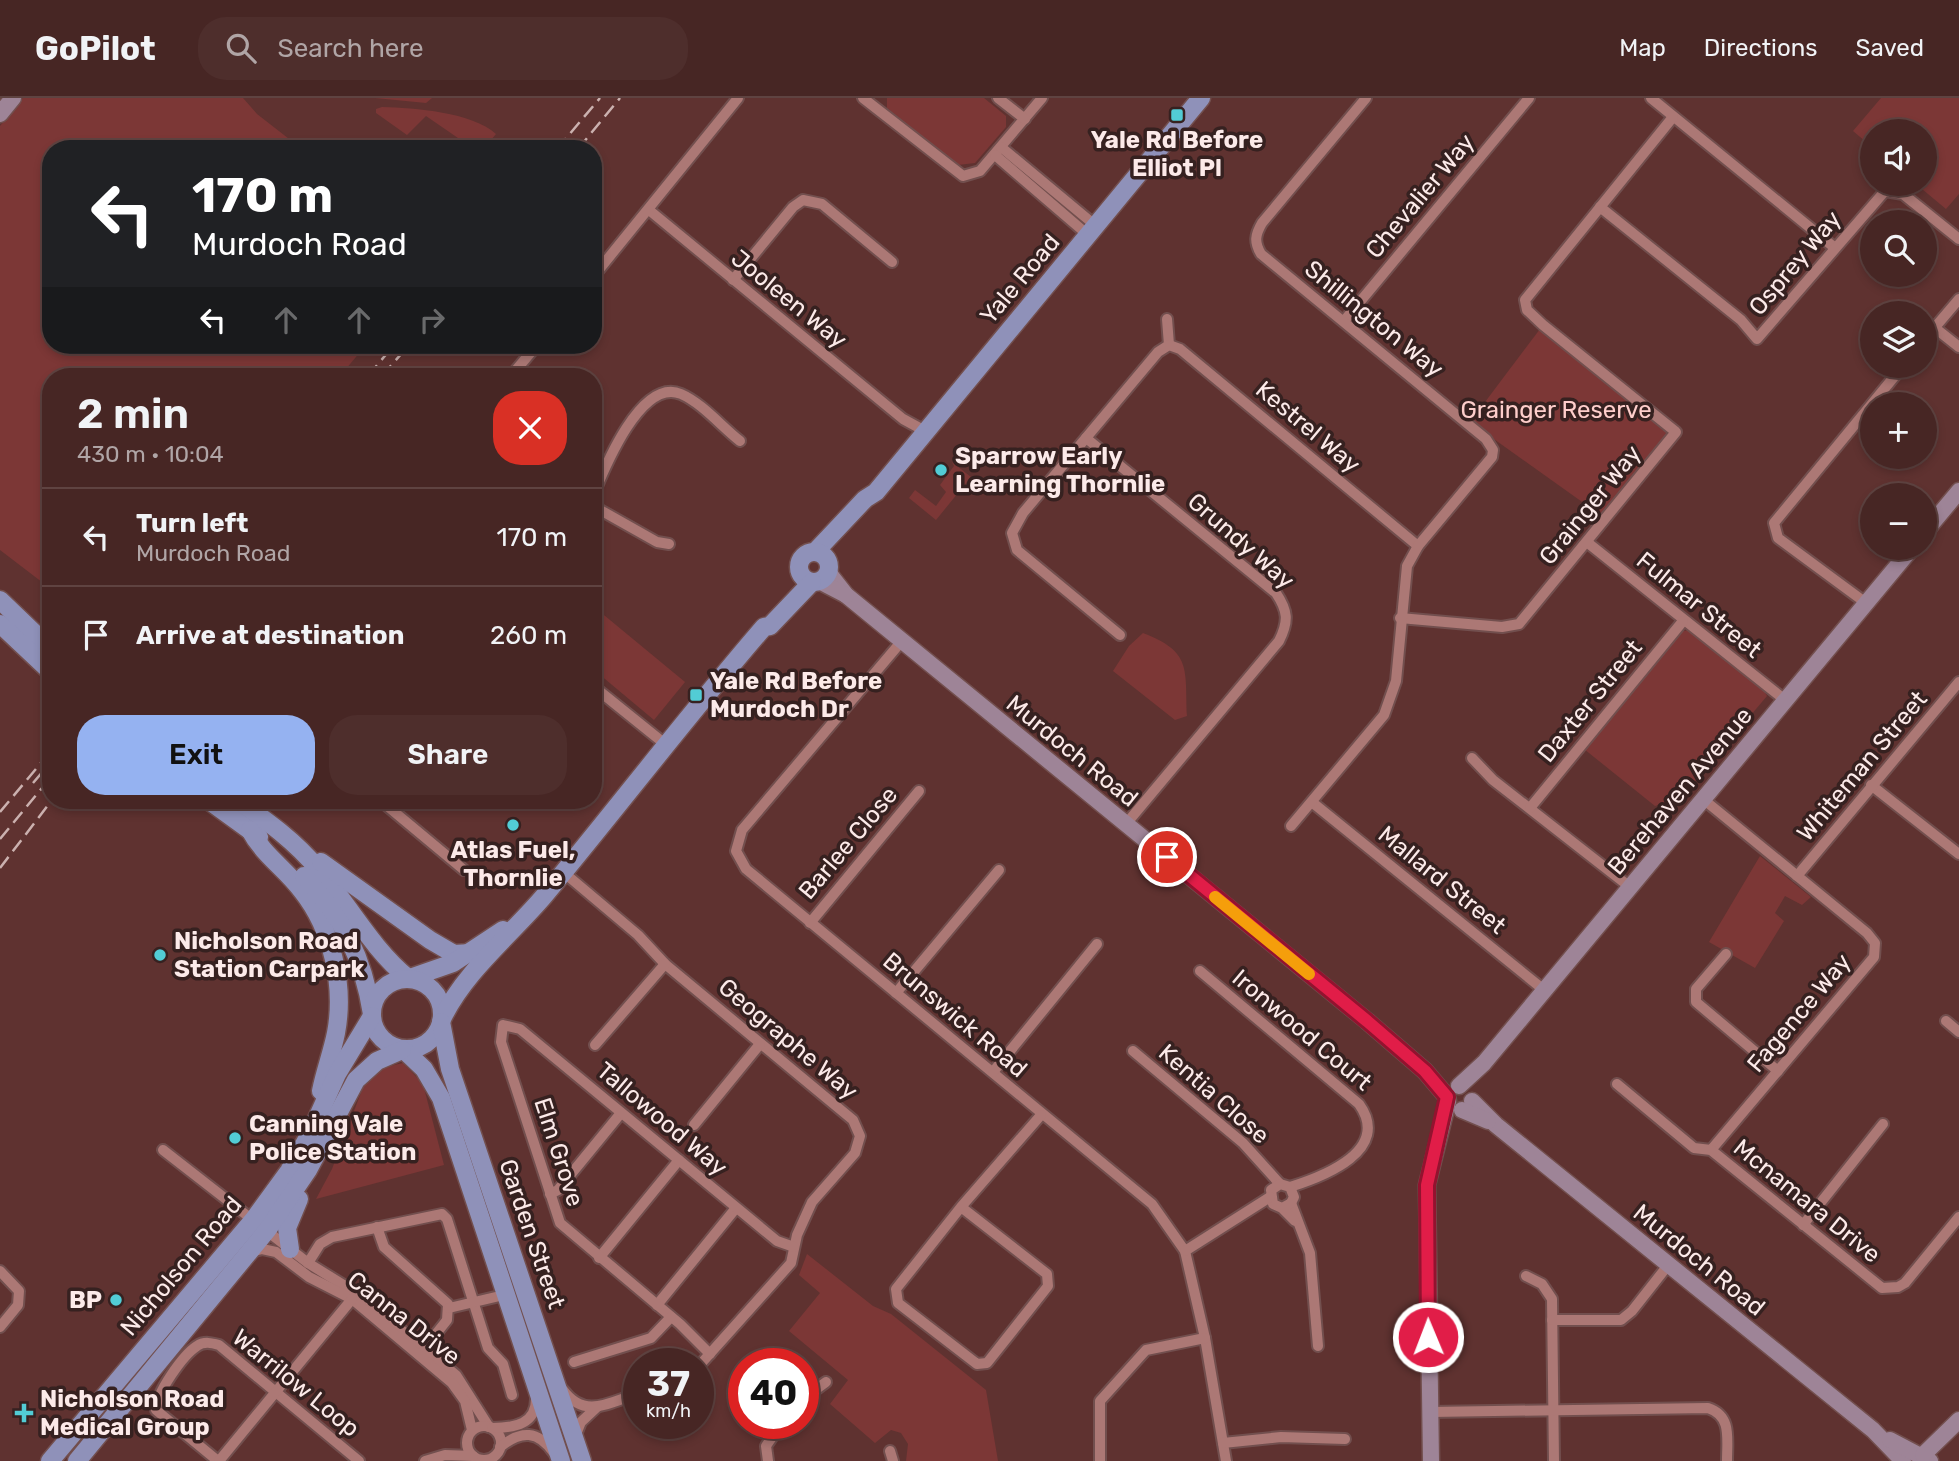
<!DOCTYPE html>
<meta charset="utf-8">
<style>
:root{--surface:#472624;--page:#4e2e2c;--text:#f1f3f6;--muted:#b0a5a6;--line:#5f4341;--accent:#95b2f1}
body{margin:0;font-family:Rubik,sans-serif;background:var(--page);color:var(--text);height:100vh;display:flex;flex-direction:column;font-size:26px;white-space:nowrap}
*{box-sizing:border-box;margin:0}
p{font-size:23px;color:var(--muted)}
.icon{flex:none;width:38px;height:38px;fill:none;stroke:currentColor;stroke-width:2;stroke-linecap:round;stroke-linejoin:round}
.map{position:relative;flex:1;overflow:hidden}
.details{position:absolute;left:42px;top:270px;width:560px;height:441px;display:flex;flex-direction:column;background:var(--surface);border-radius:28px;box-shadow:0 4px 10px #0003,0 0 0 2px var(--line)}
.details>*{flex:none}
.guide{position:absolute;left:42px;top:42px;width:560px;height:214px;border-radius:28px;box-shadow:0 4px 10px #0003,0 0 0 2px var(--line);background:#202124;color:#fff;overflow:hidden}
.fabs{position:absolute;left:1860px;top:21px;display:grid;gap:14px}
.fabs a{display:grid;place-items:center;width:77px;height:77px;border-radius:50%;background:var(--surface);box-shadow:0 4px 10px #0003,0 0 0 2px var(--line);font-size:35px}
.speed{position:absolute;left:623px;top:1250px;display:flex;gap:14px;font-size:35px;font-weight:700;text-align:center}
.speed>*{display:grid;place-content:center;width:91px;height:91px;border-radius:50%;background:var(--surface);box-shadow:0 4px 10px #0003,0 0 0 2px var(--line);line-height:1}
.speed small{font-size:18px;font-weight:400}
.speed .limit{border:10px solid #d22;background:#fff;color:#111}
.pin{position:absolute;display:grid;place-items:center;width:60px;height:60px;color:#fff;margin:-30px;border:4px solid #fff;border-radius:50%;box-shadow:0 2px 7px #0007}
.me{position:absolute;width:77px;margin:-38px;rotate:359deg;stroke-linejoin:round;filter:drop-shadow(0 0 5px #0008)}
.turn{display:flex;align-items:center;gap:24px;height:147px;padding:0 35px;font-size:32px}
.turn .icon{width:91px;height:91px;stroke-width:2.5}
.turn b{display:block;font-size:49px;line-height:60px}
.lanes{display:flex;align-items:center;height:66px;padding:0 35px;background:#0003;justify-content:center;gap:35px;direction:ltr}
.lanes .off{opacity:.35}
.round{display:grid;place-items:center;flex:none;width:74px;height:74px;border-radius:28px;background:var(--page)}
.overview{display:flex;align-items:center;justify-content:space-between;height:119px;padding:0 35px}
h1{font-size:42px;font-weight:600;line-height:52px}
.button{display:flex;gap:14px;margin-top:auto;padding:14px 35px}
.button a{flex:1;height:80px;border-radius:28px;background:var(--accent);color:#111;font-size:28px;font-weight:600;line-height:80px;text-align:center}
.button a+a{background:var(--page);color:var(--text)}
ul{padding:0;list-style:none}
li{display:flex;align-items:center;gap:21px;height:98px;padding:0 35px;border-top:2px solid var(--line)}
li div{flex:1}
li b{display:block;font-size:26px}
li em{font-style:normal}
header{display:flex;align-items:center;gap:42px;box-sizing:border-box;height:98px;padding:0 35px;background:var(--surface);border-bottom:2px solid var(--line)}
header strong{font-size:33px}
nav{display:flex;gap:38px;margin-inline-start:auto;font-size:24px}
.search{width:490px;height:63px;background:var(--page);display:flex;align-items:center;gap:18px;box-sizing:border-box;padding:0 24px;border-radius:28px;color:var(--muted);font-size:26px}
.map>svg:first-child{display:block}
.green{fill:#7c3736}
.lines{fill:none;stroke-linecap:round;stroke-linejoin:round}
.street-casing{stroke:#724f4e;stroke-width:14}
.secondary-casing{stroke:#724f4e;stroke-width:19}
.primary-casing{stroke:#724f4e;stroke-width:21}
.street{stroke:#ac7875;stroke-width:10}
.secondary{stroke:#9e8497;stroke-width:16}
.primary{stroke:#8f91b9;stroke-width:18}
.rail{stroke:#cbb1af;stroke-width:2.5;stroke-dasharray:14 7;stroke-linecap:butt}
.route-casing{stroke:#92132f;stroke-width:18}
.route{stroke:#e11d48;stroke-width:12}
.slow{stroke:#f59e0b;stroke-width:12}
.poi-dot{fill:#52ccd5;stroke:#362120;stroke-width:2.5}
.labels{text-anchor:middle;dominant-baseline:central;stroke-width:7;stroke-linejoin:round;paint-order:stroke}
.poi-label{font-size:24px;font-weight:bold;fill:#fceae9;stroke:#362120;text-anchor:start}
.street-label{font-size:24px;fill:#fceae9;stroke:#362120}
.park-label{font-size:24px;fill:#fececb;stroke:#362120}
</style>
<header>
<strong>GoPilot</strong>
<div class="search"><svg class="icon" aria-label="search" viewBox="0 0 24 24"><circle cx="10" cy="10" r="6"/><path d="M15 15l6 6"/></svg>Search here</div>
<nav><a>Map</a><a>Directions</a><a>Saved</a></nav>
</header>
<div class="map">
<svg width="1959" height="1363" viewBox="0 0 1959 1363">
<rect width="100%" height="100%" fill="#5f3230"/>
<g class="green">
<path d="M23 0H243L257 16 302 51H51V247H366L340 278H51V491L0 452V28Z"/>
<path d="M375 0H432L426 5Z"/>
<path d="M887 0H984L1006 18V29L975 65 958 67 887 10Z"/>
<path d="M1881 0H1959V96L1946 111 1916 86H1925V33H1872V49L1853 33Z"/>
<path d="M382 9C415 10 472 14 496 36L485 49 474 51 426 18 407 37 376 15V11Z"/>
<path d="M1543 227 1676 334 1606 421 1470 324Z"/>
<path d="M952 364 971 379 936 422 909 400 915 392 936 408 946 394 940 387 954 368Z"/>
<path d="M593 508 685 584 654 622 593 571Z"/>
<path d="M1693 531 1761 588 1767 598 1680 701 1655 708 1584 651 1680 534Z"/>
<path d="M1143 535C1192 554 1185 570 1187 618L1175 622 1113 573 1129 548Z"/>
<path d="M1760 758 1811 799 1802 807 1785 798 1775 815 1784 823 1755 870 1709 844Z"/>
<path d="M403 965 423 986 444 1067 316 1101 332 1071 365 984 381 970Z"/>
<path d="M807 1156 873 1208 891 1216 986 1292 998 1363H906L908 1346 901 1335 891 1332 875 1345 830 1306 848 1282 789 1233 820 1195 799 1177Z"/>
</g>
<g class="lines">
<g class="street-casing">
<g id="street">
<path d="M863 0 963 78 980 73 1042 0"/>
<path d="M998 0 1025 21"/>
<path d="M1651 0 1835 150"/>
<path d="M1001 49 1096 128"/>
<path d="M995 57 1088 137"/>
<path d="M1600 109 1741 222 1757 241 1885 93 1903 96 1959 141"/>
<path d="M649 112 903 321 925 333"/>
<path d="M593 179 738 0"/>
<path d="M733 182 793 109 803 102 822 106 892 164"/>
<path d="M1167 221 1169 247"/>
<path d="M1344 223 1529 0"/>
<path d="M1935 230 1959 249"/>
<path d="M1925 241 1959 201"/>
<path d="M511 278 537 247"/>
<path d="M1086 340 1276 495C1288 513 1289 523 1279 543L1126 726"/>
<path d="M593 398C604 371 641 279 681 296 702 305 722 329 740 343"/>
<path d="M593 408 657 444 669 446"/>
<path d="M1588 445 1785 602"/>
<path d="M1866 505 1778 440 1774 425 1903 268"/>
<path d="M1400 520 1502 529 1519 526 1676 334 1543 227 1527 212 1525 202 1673 19"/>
<path d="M1120 537 1017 452 1012 435 1023 415 1158 254 1169 247 1180 251 1418 448"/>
<path d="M901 544 742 732 736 753 746 771 1152 1106 1185 1153 1205 1240 1226 1363"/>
<path d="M593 588 665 646"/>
<path d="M1472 660 1493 682 1630 789"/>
<path d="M1871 687 1959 756"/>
<path d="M1703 701 1867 835 1875 845 1874 859 1711 1052"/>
<path d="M380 702 464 772"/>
<path d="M1313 705 1544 892"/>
<path d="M1530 710 1683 523"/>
<path d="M1291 728 1384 617 1396 583 1407 468 1418 448 1492 359 1493 352 1486 341 1261 156C1254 144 1255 137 1262 125L1366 0"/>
<path d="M562 773 638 837 665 866 853 1022 860 1038 855 1055 812 1104 797 1137 791 1165 698 1269"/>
<path d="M1797 778 1959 584"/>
<path d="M810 825 919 693"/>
<path d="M1726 856 1696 891V904L1778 973"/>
<path d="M1200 873 1359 1006C1392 1052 1325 1078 1290 1089"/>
<path d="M896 895 999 772"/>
<path d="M1946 923 1959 934"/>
<path d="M595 947 665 866"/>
<path d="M1133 953 1243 1045 1280 1086"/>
<path d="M993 974 1097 846"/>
<path d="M1617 986 1694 1050 1711 1052 1882 1190 1898 1189 1905 1185 1959 1119"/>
<path d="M694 1027 760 946"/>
<path d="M163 1052 308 1165 358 1196 456 1277 489 1329"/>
<path d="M550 1096 558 1092 621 1015"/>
<path d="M1291 1105 1310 1155 1318 1248"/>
<path d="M961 1109 1047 1176 1048 1188 987 1265 977 1266 898 1205 896 1191 961 1109 1041 1017"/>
<path d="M1282 1110 1291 1105 1294 1099 1290 1089 1280 1086 1271 1092 1273 1106 1282 1110 1295 1123"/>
<path d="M1803 1127 1883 1026"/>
<path d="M377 1129 384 1149 448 1206 447 1222 424 1251"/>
<path d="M1185 1153 1270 1099"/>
<path d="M251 1154 262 1151 276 1154 309 1179 352 1201 452 1285 465 1303 472 1332"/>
<path d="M599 1160 679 1062"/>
<path d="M308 1165 320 1146 332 1139 442 1116 447 1121 488 1250 503 1266 512 1297"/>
<path d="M0 1173 19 1193 18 1207 0 1229"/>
<path d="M1526 1178 1542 1186 1552 1201 1554 1363"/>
<path d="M657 1207 736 1110"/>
<path d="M449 1210 504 1197"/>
<path d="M1552 1222H1621L1632 1213 1669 1166"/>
<path d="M710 1256 680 1226 560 1125 501 944 503 927 520 931 777 1143 794 1149"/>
<path d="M574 1264 651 1240 671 1219"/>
<path d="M563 1292C585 1322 610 1304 639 1295"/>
<path d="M803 1301 826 1284"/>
<path d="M1430 1314 1708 1310C1732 1318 1727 1340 1727 1363"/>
<circle cx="484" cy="1345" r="17"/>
<path d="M492 1330C515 1330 537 1326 536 1299"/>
<path d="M575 1339 581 1324 597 1309"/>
<path d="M1223 1345 1281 1339 1345 1341"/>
<path d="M500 1349C521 1332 538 1332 554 1355"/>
<path d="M890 1353 893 1363"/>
<path d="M218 1363 156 1312C156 1295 183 1257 197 1248 204 1243 212 1245 219 1247L359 1363"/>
<path d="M219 1363 352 1201"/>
<path d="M425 1363 445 1357 473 1358"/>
<path d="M768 1363 766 1348 782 1325"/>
<path d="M1100 1363V1303L1146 1252 1205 1240"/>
</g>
</g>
<g class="secondary-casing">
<g id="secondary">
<path d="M0 16 13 0"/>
<path d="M1925 434 1959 393"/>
<path d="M828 474 846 497 1367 923 1425 973 1447 999"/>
<path d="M819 483 846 497"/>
<path d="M1459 988 1484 965 1912 450"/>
<path d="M1472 1003 1496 1027 1873 1332 1903 1363"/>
<path d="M1462 1012 1488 1023"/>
<path d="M1890 1342 1930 1363"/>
<path d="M1923 1357 1959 1322"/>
<path d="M1431 1363 1427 1087 1448 1003"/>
</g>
</g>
<g class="primary-casing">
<g id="primary">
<path d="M815 454 865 401 876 394 1201 0"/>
<circle cx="814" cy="469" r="15"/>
<path d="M0 502 51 551"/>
<path d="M0 526 51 574"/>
<path d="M208 702 259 739"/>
<path d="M237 702C267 723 295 743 319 772 349 807 372 851 408 880"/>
<path d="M250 732C263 757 286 771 302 793 332 831 345 887 336 935 332 955 325 973 321 993"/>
<path d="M321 764 430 842 454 856 471 855"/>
<path d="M304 778C343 820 363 859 372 916"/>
<path d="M410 880 453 865 503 832"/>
<circle cx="407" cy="916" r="35"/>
<path d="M442 921C465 873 510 838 544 798 618 709 688 617 764 529L770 528 812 484"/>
<path d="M441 924 450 971 582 1363"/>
<path d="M404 952 424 971 441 1000 561 1363"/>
<path d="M290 1151 287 1130 299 1101"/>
<path d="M50 1363 254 1121 289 1073 311 1034 337 976 372 918"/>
<path d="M77 1363 268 1131 308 1072 356 982 377 963 402 952"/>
</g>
</g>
<use href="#street" class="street"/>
<use href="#secondary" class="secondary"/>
<use href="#primary" class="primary"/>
<g class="rail">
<path d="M557 51 600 0"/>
<path d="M578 51 620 0"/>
<path d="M368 278 394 247"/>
<path d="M382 278 409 247"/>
<path d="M33 685 51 664"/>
<path d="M0 714 51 653"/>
<path d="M0 741 51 679"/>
<path d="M0 770 52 702"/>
</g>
</g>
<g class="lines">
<g class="route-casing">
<path id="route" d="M1167 759 1367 923 1425 973 1447 999 1427 1087 1428 1239"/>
</g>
<use href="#route" class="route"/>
<path class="slow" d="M1215 799 1309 876"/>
</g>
<g class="poi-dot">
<rect x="1170" y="10" width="14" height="14" rx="3.5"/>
<circle cx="941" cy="372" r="7"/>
<rect x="689" y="590" width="14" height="14" rx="3.5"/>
<circle cx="513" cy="727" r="7"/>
<circle cx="160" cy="857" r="7"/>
<circle cx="235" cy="1040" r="7"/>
<circle cx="116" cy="1202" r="7"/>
<path d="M20.5 1304.5h7v7h7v7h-7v7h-7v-7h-7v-7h7z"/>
</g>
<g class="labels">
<g class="poi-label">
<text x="1177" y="42" text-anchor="middle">Yale Rd Before<tspan x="1177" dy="28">Elliot Pl</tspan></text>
<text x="955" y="358">Sparrow Early<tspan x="955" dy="28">Learning Thornlie</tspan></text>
<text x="710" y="583">Yale Rd Before<tspan x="710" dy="28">Murdoch Dr</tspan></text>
<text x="513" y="752" text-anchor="middle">Atlas Fuel,<tspan x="513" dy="28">Thornlie</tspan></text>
<text x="174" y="843">Nicholson Road<tspan x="174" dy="28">Station Carpark</tspan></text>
<text x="249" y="1026">Canning Vale<tspan x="249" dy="28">Police Station</tspan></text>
<text x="102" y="1202" text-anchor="end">BP</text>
<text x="40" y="1301">Nicholson Road<tspan x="40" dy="28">Medical Group</tspan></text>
</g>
<g class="street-label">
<text transform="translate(1420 98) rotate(-50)">Chevalier Way</text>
<text transform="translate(1795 165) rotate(-50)">Osprey Way</text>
<text transform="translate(1020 181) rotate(-50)">Yale Road</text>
<text transform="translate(789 201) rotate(39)">Jooleen Way</text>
<text transform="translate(1374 221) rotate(39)">Shillington Way</text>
<text transform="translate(1308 329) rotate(40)">Kestrel Way</text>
<text transform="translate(1590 407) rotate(-51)">Grainger Way</text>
<text transform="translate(1241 443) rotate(41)">Grundy Way</text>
<text transform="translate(1699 507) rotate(39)">Fulmar Street</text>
<text transform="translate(1590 603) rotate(-51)">Daxter Street</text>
<text transform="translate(1072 653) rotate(39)">Murdoch Road</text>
<text transform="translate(1862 668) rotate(-50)">Whiteman Street</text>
<text transform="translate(1680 693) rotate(-50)">Berehaven Avenue</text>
<text transform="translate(848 745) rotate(-50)">Barlee Close</text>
<text transform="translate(1442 782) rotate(39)">Mallard Street</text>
<text transform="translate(1799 915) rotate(-50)">Fagence Way</text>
<text transform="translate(955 917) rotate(40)">Brunswick Road</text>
<text transform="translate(1302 932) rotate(40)">Ironwood Court</text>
<text transform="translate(788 941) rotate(40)">Geographe Way</text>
<text transform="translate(1214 996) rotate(41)">Kentia Close</text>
<text transform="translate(662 1021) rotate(40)">Tallowood Way</text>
<text transform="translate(559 1054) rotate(72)">Elm Grove</text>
<text transform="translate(1807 1103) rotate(39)">Mcnamara Drive</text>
<text transform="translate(532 1136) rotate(71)">Garden Street</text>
<text transform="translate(1699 1162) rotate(39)">Murdoch Road</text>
<text transform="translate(181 1168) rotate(-50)">Nicholson Road</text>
<text transform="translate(404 1220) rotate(38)">Canna Drive</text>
<text transform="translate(296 1285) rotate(39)">Warrilow Loop</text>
</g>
<g class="park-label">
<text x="1556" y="312">Grainger Reserve</text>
</g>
</g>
</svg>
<div class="fabs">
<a><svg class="icon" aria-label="sound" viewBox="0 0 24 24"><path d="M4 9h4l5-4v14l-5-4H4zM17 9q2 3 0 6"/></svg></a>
<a><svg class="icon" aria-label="search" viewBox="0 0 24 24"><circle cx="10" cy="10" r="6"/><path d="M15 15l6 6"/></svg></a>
<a><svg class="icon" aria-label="layers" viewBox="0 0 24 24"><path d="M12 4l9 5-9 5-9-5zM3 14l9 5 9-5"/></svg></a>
<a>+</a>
<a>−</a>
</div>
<div class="speed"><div>37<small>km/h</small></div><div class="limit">40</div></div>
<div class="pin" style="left:1167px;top:759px;background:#d93025"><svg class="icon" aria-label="arrive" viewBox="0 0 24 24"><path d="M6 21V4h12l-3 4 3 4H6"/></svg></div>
<svg class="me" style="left:1428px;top:1239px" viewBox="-20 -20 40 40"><circle r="17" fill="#e11d48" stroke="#fff" stroke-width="3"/><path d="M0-11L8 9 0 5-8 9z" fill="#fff"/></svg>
<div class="guide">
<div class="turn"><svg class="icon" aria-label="left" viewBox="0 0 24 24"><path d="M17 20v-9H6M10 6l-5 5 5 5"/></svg><div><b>170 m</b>Murdoch Road</div></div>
<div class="lanes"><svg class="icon" aria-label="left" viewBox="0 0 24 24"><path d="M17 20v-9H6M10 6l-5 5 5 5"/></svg><svg class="icon off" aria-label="ahead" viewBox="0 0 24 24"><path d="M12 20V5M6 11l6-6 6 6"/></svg><svg class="icon off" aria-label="ahead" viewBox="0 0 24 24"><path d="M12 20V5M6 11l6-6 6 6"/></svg><svg class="icon off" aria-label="right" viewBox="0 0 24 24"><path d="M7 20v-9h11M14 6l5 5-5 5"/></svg></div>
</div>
<section class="details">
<div class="overview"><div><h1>2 min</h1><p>430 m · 10:04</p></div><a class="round" style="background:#d93025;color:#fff"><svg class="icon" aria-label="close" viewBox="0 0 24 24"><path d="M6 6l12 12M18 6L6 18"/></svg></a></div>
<ul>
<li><svg class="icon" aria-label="left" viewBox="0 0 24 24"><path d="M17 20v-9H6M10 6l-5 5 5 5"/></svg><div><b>Turn left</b><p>Murdoch Road</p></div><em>170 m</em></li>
<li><svg class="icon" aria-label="arrive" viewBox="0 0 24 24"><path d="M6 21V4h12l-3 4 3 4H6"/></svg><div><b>Arrive at destination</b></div><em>260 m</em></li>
</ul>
<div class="button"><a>Exit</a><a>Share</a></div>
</section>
</div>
